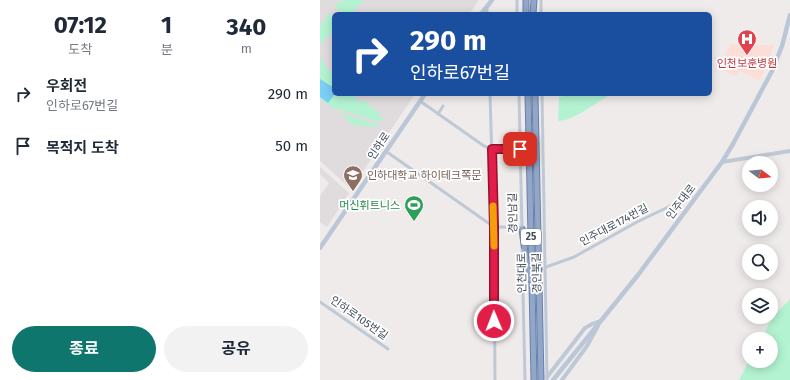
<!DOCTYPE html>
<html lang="ko">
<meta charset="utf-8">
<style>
:root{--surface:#fff;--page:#f2f2f3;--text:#1f2937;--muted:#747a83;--accent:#0f766e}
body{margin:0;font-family:"Fira Sans","Noto Sans KR",sans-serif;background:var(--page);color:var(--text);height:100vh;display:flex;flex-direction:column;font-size:15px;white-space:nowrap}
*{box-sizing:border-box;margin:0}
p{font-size:13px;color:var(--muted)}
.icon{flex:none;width:22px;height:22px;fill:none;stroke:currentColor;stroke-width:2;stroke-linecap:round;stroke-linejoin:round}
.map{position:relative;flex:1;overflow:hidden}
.side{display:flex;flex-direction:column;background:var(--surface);width:320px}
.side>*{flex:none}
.banner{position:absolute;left:12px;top:12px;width:380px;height:84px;border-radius:6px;box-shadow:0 2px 10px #0003;background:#1a4fa0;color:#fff;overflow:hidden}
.needle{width:26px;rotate:106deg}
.tools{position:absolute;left:422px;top:156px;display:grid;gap:8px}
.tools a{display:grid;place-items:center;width:36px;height:36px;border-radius:50%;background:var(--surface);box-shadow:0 2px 10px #0003;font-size:20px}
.pin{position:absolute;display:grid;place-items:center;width:34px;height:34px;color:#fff;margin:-17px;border-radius:8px;box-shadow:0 2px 6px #0006}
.me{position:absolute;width:44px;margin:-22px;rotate:359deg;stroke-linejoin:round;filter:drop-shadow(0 0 3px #0008)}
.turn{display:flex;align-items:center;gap:14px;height:84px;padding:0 12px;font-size:18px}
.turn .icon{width:52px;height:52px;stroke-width:2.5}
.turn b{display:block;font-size:28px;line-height:34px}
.eta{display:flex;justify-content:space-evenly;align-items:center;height:68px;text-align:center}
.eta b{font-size:24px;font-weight:700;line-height:28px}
.cta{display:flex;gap:8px;margin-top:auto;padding:8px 12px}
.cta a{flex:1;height:46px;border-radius:24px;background:var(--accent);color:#fff;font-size:16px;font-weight:700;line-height:46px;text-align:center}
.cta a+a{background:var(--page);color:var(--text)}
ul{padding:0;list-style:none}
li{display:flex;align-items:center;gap:12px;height:52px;padding:0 12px}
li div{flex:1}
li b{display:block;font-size:15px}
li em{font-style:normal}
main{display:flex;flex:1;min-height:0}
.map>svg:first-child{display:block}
.education{fill:#e0dcdd}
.medical{fill:#fdded6}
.green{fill:#b3f3d2}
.water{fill:#7bcef4}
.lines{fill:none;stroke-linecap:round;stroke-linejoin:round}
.minor-tunnel{stroke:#cccbce;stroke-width:3;stroke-dasharray:3 1.5;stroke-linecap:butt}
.trunk-casing{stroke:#6881ac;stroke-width:7}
.minor{stroke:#bfc9d5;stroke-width:3}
.tertiary{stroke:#bfc9d5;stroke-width:4}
.secondary{stroke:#bbc6d7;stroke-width:4.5}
.trunk{stroke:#92a6c8;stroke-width:5}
.route-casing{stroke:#92132f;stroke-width:10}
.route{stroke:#e11d48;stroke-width:7}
.slow{stroke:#f59e0b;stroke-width:7}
.labels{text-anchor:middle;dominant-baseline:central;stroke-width:3.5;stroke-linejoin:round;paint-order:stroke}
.shield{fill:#fff;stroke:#7b828c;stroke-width:1}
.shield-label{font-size:10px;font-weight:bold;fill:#424c5a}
.health-label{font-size:11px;fill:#be3a42;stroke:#fff}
.street-label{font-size:11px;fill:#424c5a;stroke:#fff}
.education-label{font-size:11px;fill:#785e54;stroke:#fff;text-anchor:start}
.leisure-label{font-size:11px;fill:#27864d;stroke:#fff;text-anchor:end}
</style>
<main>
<section class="side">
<div class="eta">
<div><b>07:12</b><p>도착</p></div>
<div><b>1</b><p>분</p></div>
<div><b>340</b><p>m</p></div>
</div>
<ul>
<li><svg class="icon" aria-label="right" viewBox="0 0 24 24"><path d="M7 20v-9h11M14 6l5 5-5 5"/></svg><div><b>우회전</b><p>인하로67번길</p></div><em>290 m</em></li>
<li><svg class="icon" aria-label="arrive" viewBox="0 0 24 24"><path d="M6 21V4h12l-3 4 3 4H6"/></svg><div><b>목적지 도착</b></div><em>50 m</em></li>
</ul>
<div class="cta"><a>종료</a><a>공유</a></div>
</section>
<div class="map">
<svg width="470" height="380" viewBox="0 0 470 380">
<rect width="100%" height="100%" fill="#efebeb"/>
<g class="education">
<path d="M0 0H159L149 14H14V94H95L31 189 0 161Z"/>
<path d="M0 167 29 193 7 227 0 222V196L9 183 0 174Z"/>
</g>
<path class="medical" d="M411 44 454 45 446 68 439 81 420 71 415 76 398 67Z"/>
<g class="green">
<path d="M24 0H44L30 14H23L15 6 16 3 22 2Z"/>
<path d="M9 13 14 18V30L0 44V26L6 19 7 15Z"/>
<path d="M0 57 7 68 14 74V94H38L35 99 40 103 43 99 63 118 60 122 10 107 0 98Z"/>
<path d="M252 94H287L288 96C274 104 253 121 238 121L239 97 251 95Z"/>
<path d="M19 113 59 125 56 127 33 125Z"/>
<path d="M470 299V380H419L429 361H451V339H441L453 317Z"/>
</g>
<path class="water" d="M0 79 14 88 15 94 8 103 0 97Z"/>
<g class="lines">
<path class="minor-tunnel" d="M205 279 224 268"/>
<g class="trunk-casing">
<g id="trunk">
<path d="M206 14V0"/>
<path d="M213 14 214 0"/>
<path d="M208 94 214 380"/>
<path d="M215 94 221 380"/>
<path d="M202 229 207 268 210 279"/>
</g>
</g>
<g class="minor">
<path d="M197 0V14"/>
<path d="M167 6V14"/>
<path d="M221 14V0"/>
<path d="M170 94 174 227 175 380"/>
<path d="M199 94 202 230"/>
<path d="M222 94 227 380"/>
<path d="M100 101 164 146 172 149H200"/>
<path d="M118 114 123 106"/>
<path d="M67 152 174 227H202"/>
<path d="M202 250 205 380"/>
<path d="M226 267 254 257 317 222 371 196"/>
<path d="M0 302 68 349"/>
</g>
<g class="tertiary">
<path d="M402 162 470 151"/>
<path d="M227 377 265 328 272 324 280 321"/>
<path d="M242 380 267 346 278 326"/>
</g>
<g class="secondary">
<path d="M161 14 172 0"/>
<path d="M0 248 105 94"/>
<path d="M233 380 318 275 402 162 413 144 452 71 462 46 470 15"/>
</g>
<use href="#trunk" class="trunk"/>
</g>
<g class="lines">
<g class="route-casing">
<path id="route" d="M174 321V227L172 149H200"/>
</g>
<use href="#route" class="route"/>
<path class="slow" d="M173 206 174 246"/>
</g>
<defs>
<g id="hospital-pin" transform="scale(1)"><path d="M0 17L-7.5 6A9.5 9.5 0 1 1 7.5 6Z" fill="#e0444e" stroke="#fff"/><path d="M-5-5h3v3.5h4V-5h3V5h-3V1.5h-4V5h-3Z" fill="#fff"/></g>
<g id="university-pin" transform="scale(1)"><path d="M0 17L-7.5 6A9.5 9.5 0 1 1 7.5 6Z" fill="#8d6e63" stroke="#fff"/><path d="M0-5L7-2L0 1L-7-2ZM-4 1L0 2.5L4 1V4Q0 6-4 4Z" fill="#fff"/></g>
<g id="stadium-pin" transform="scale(1)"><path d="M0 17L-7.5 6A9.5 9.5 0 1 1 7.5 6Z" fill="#2e9e5b" stroke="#fff"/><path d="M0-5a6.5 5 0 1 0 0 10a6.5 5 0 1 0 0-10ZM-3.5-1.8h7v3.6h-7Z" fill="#fff"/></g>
</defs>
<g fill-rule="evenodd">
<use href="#hospital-pin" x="427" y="39"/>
<use href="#university-pin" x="33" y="175"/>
<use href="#stadium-pin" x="94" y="205"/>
</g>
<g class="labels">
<rect class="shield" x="201" y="229" width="20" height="16" rx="3"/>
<g class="shield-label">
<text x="211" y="237">25</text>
</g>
<g class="health-label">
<text x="427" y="63">인천보훈병원</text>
</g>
<g class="street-label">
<text transform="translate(59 146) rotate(-56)">인하로</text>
<text transform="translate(361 202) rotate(-53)">인주대로</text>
<text transform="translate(193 213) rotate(-91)">경인남길</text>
<text transform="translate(294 225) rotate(-28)">인주대로174번길</text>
<text transform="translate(202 273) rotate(-91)">인천대로</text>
<text transform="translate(217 273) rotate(-91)">경인북길</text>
<text transform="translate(39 318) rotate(35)">인하로105번길</text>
</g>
<g class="education-label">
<text x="47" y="175">인하대학교 하이테크쪽문</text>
</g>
<g class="leisure-label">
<text x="80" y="205">머신휘트니스</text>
</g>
</g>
</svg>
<div class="tools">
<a><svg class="needle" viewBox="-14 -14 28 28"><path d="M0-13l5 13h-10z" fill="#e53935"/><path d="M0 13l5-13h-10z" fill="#747a83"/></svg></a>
<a><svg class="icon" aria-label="sound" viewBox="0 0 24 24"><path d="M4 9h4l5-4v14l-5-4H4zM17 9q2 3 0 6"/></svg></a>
<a><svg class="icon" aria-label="search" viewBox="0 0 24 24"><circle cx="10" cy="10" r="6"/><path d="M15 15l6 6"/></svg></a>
<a><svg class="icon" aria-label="layers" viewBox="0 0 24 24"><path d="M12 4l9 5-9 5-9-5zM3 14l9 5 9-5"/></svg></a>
<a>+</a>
</div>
<div class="pin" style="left:200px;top:149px;background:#d93025"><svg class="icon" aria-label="arrive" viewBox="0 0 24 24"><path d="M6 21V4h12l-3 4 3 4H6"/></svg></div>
<svg class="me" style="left:174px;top:321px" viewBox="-20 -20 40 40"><circle r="17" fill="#e11d48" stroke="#fff" stroke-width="3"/><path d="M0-11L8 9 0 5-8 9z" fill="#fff"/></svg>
<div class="banner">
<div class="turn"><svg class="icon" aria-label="right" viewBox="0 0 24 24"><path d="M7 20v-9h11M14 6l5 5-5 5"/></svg><div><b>290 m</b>인하로67번길</div></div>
</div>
</div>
</main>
